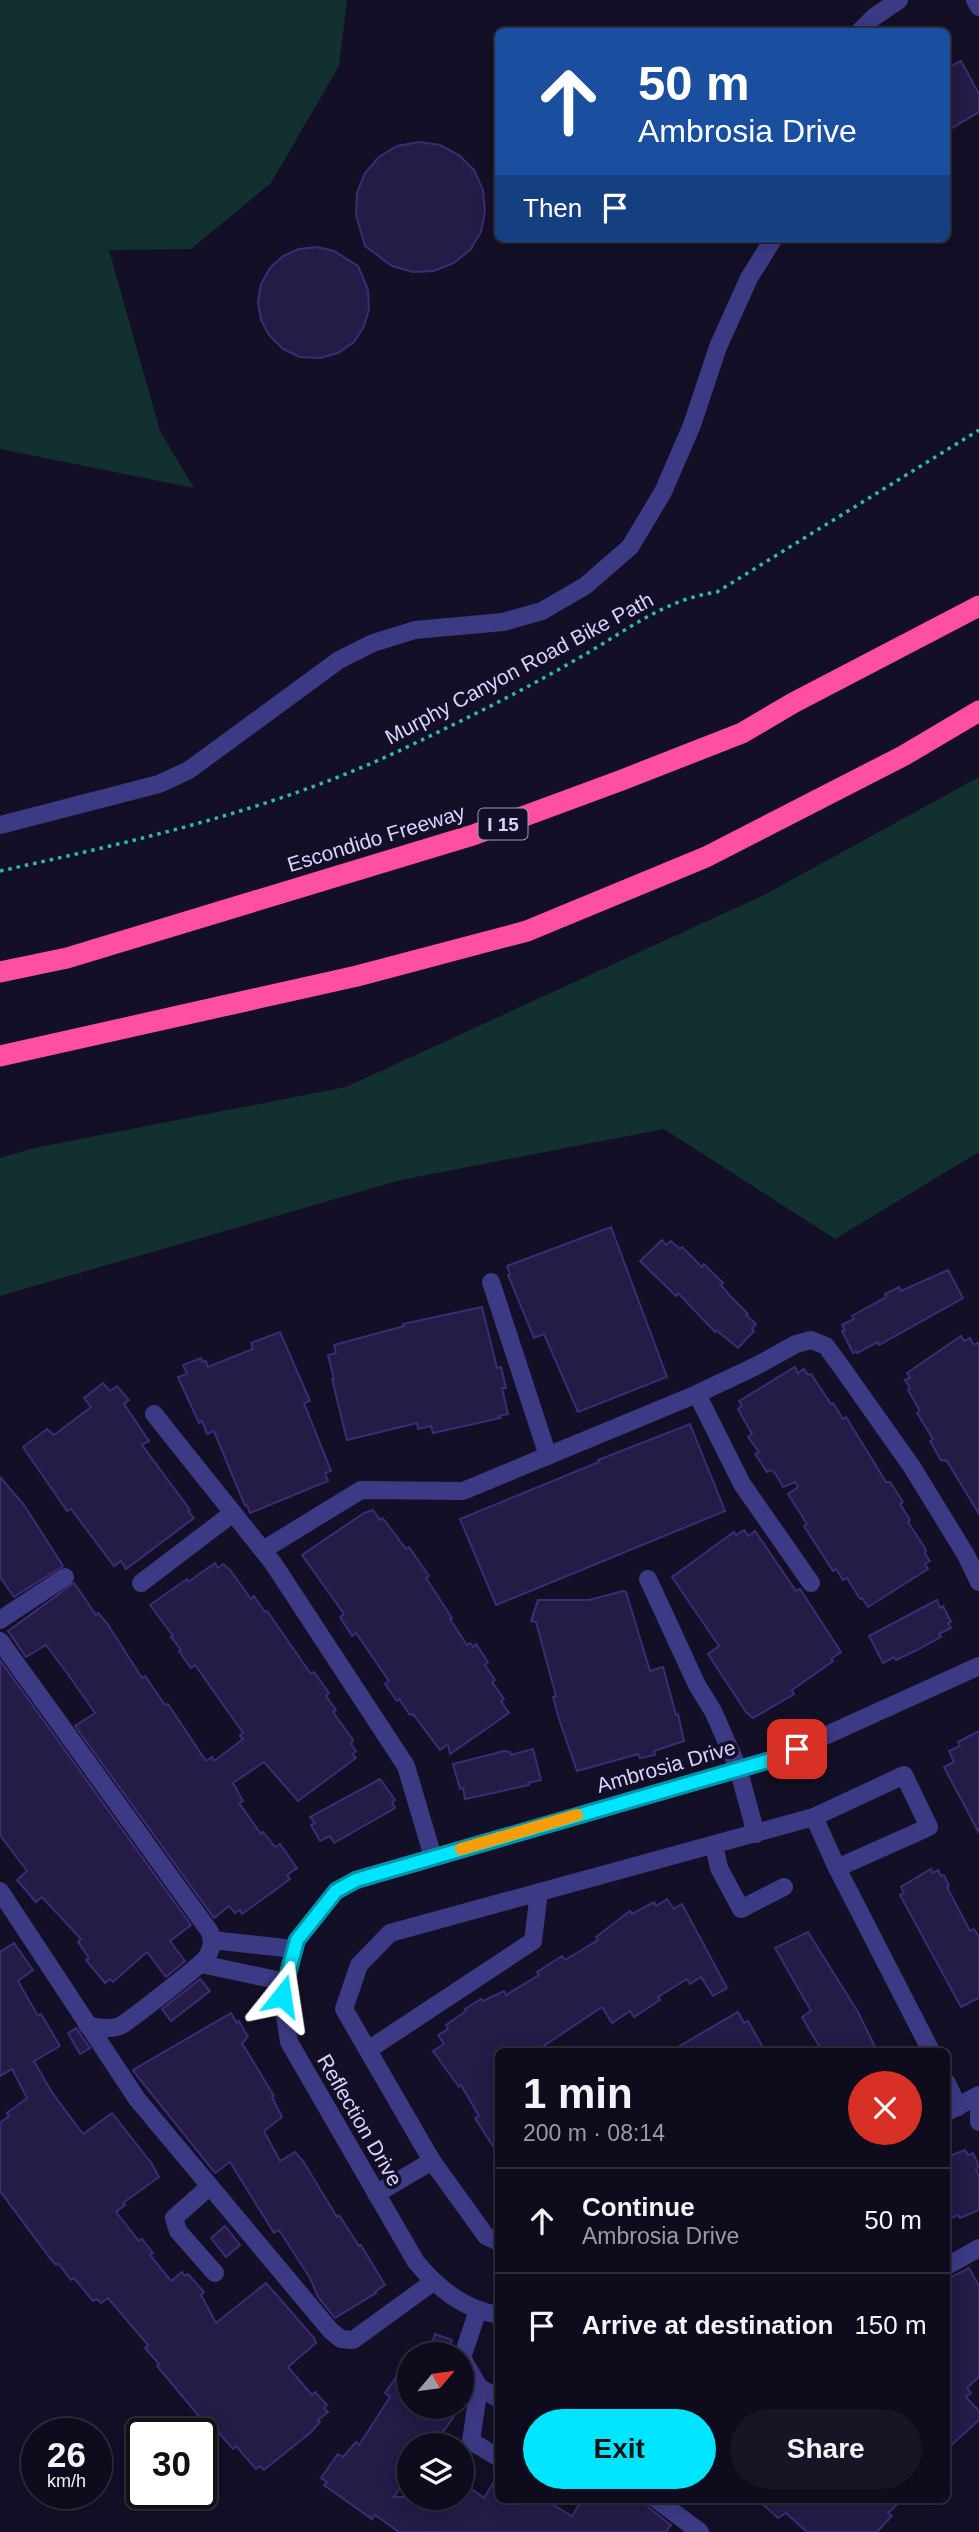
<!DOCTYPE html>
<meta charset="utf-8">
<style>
:root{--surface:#0e0b1c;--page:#171425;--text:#f1f3f6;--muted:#9b9ba3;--line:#2e2b3b;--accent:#00e5ff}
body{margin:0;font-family:Arial,sans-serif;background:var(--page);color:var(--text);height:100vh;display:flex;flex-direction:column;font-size:26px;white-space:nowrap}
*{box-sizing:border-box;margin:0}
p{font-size:23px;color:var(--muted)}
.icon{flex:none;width:38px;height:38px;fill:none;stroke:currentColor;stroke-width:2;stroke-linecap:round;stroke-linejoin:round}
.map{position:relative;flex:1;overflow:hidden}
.drawer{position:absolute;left:495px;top:2048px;width:455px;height:455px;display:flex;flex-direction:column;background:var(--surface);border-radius:10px;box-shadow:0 4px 18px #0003,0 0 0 2px var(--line)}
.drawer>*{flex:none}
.top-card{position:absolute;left:495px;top:28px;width:455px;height:214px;border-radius:10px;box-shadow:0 4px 18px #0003,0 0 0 2px var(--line);background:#1a4fa0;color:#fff;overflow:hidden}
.needle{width:46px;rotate:61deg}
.controls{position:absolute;left:397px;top:2342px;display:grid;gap:14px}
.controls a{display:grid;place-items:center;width:77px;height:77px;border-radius:50%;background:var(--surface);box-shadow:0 4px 18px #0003,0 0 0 2px var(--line);font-size:35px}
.speed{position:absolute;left:21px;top:2418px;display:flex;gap:14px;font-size:35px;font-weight:700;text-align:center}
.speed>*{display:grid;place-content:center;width:91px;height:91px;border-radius:50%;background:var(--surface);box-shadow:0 4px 18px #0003,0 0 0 2px var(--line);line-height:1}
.speed small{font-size:18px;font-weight:400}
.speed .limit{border:4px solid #111;border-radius:10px;background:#fff;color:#111}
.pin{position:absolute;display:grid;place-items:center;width:60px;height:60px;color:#fff;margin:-30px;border-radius:14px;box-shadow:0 4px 10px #0006}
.me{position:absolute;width:77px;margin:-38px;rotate:15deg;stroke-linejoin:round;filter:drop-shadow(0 0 5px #0008)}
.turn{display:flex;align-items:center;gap:24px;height:147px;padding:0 28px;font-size:32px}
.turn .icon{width:91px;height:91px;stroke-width:2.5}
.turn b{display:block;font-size:49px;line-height:60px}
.then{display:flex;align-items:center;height:66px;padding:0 28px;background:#0003;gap:14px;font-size:26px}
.round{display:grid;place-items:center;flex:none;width:74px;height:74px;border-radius:37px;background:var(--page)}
.head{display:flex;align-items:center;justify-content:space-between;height:119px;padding:0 28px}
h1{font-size:42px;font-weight:700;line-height:52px}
.cta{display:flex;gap:14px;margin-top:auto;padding:14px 28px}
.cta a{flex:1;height:80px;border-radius:42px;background:var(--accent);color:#111;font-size:28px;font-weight:700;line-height:80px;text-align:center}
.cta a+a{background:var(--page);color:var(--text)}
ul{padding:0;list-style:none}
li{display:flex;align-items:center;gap:21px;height:105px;padding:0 28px;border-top:2px solid var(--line)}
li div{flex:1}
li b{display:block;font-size:26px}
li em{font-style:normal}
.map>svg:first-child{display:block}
.green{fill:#12302f}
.building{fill:#241b47;stroke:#3b2d73;stroke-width:2}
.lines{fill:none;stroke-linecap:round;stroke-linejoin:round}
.path{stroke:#2fb8b0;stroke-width:3.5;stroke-dasharray:3.5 5;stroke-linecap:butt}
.minor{stroke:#3d3a85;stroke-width:18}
.highway{stroke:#ff4fa3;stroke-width:21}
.route-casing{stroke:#0095a6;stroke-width:18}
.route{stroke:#00e5ff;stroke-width:12}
.slow{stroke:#f59e0b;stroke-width:12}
.labels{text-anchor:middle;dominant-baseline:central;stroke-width:7;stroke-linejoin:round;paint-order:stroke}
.shield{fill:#130f26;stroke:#9e99be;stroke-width:2}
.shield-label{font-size:19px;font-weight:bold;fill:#d9d4ff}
.street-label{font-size:21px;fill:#d9d4ff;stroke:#130f26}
</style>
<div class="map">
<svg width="979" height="2532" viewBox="0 0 979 2532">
<rect width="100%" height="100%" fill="#130f26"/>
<g class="green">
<path d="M0 0H347L339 66 271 183 191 249 109 250 160 431 194 488 0 449Z"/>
<path d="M979 777V1152L835 1239 664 1129 401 1180 0 1296V1158L34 1148 346 1087 764 895Z"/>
</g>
<g class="building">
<path d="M961 61 979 94V112L947 131V68Z"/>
<path d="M419 142 440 145 459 155 474 170 483 190 485 211 481 232 470 250 454 263 434 271 413 272 392 266 365 246 356 215 357 193 365 173 379 157 397 146Z"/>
<path d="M317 247 334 251 358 266 368 290 369 309 364 326 354 342 338 353 320 358 300 357 283 349 269 335 261 320 258 302 261 284 270 268 283 256 299 249Z"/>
<path d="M611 1227 667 1377 578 1412 544 1334 534 1338 508 1275 510 1274 507 1266Z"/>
<path d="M662 1240 666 1245 671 1241 680 1249 682 1247 702 1267 704 1264 723 1283 721 1285 730 1296 748 1314 746 1315 756 1324 752 1329 754 1331 738 1348 716 1330 715 1332 678 1293 676 1296 640 1261Z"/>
<path d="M948 1270 963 1298 879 1345 878 1342 857 1353 856 1351 853 1353 842 1331 845 1330 842 1325 854 1319 852 1316 886 1297 885 1294 899 1287 901 1291Z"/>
<path d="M482 1307 497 1368 501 1367 506 1388H502L508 1414 499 1416 500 1418 433 1433 431 1426 418 1429 417 1423 347 1440 332 1379H334L328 1355 336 1353 334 1345 404 1326 403 1324Z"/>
<path d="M280 1332 310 1401 304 1403 331 1471 325 1473 328 1481 250 1513 247 1505 245 1506 214 1431 207 1434 202 1421 199 1423 178 1377 187 1374 183 1365 201 1358 202 1362 206 1361 208 1367 253 1349 251 1343Z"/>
<path d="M961 1336 964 1341 970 1338 974 1345 979 1342V1514L947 1461 941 1460 930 1441 933 1439 917 1413 920 1411 908 1390 910 1388 905 1380 910 1378 907 1373Z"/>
<path d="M795 1367 798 1373 804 1369 808 1375 811 1374 831 1404 833 1403 843 1419 846 1417 886 1482H890L903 1502 900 1504 910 1520 908 1522 926 1550 925 1554 930 1561 925 1564 928 1569 868 1607 862 1598 860 1599 847 1578 843 1580 836 1569 833 1571 804 1526 807 1524 788 1494 798 1487 795 1482 783 1487 775 1473 770 1470 767 1472 755 1454 759 1452 748 1437 752 1434 738 1409 742 1406 739 1401Z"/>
<path d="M103 1383 110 1391 117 1386 129 1400 124 1404 149 1441 142 1445 190 1510 188 1511 194 1518 126 1569 121 1561 114 1566 71 1509 67 1511 23 1447 47 1429 54 1435 91 1407 84 1398Z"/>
<path d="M690 1424 725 1511 496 1605 460 1519 599 1462 598 1460Z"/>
<path d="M0 1477 24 1505 63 1566 14 1597 0 1577Z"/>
<path d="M373 1510 380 1520 382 1518 385 1521 406 1549 409 1547 429 1576 426 1578 452 1618 450 1619 467 1645 470 1643 473 1647 476 1644 488 1662 485 1665 495 1680 492 1682 504 1699 501 1701 509 1713 450 1754 448 1744 440 1750 413 1714 410 1715 399 1699 397 1701 385 1684 389 1681 356 1633 352 1636 340 1617 344 1614 302 1555 364 1513Z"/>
<path d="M744 1530 748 1536 755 1531 796 1591 800 1589 841 1652 831 1659 833 1661 792 1690 794 1694 753 1718 746 1712 708 1654 719 1646 672 1577 734 1532 736 1535Z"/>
<path d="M215 1563 218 1568 223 1564 230 1570 251 1599 254 1596 265 1612 267 1611 311 1674 314 1672 329 1693 326 1696 336 1710 333 1712 353 1740 351 1744 356 1751 352 1754 356 1758 298 1801 264 1762 233 1783 243 1801 239 1803 261 1834 263 1832 275 1847 280 1844 297 1868 287 1875 290 1879 242 1914 240 1910 235 1913 229 1906 214 1918 75 1726 95 1713 67 1673 46 1645 26 1657 8 1631 74 1583 96 1615 98 1613 107 1623 142 1678 145 1676 165 1705 168 1704 206 1761 212 1757 214 1761 243 1739 240 1736 243 1733 195 1665 191 1668 179 1651 181 1650 171 1637 173 1636 150 1605 187 1579 188 1582Z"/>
<path d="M623 1591 626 1592 650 1671 663 1667 676 1715 678 1714 684 1741 654 1751 655 1755 640 1758 638 1754 577 1771 559 1719 553 1697 556 1696 536 1622 531 1621 538 1600H589Z"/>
<path d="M937 1600 940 1608 943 1606 951 1622 948 1623 951 1628 939 1634 941 1637 917 1650 896 1660 894 1657 883 1663 869 1636Z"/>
<path d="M0 1660 191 1925 170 1941 185 1961 166 1977 147 1952 113 1982 110 1979 105 1983 86 1960 89 1958 78 1942 81 1939 42 1897 36 1902 17 1880 27 1871 0 1835Z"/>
<path d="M979 1731V1833L944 1767 954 1762 949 1751 960 1746 958 1742Z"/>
<path d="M533 1749 541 1780 528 1783 529 1785 465 1799 463 1788 460 1789 453 1764 504 1751 510 1752 511 1755Z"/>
<path d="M380 1779 395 1800 392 1802 395 1808 334 1843 330 1836 320 1841 311 1825 315 1823 310 1817Z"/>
<path d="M931 1869 933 1873 938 1870 941 1876 944 1875 949 1886 947 1887 970 1931 974 1929 979 1937V1998L961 2007 900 1895 904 1893 901 1887Z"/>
<path d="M667 1899 674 1909 682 1904 727 1988 713 1996 701 1977 690 1984 687 1979 658 1997 660 2000 634 2017 630 2011 612 2023 602 2007 536 2051H499V2156L475 2118 479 2116 461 2085 459 2087 433 2051 444 2044 438 2035 448 2029 446 2025 466 2011 465 2009 481 1999 483 2001 504 1991 506 1995 539 1975 537 1972 562 1956 565 1960 598 1940 596 1937 630 1911 632 1914 654 1902 656 1906Z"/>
<path d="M808 1932 858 2012 877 2051H822L802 2017 811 2011 775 1948Z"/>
<path d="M14 1943 33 1970 18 1981 38 2016 41 2014 60 2046 34 2061 51 2091 83 2134 112 2113 152 2164 159 2177 123 2203 125 2205 116 2212 139 2241 142 2239 153 2253 150 2255 171 2281 182 2272 185 2276 188 2274 204 2292 201 2295 216 2323 266 2283 314 2338 316 2343 288 2367 312 2395 315 2392 327 2405 324 2408 328 2412 318 2420 320 2422 311 2432 264 2470 260 2466 256 2469 236 2446 233 2449 218 2432 216 2434 207 2426 163 2373 157 2366 159 2364 145 2348 148 2345 108 2298 101 2303 97 2299 93 2301 74 2278 71 2280 58 2263 56 2265 50 2258 0 2191V2123L9 2116 7 2113 27 2098 12 2069 0 2076V1952Z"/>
<path d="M200 1979 210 1991 171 2021 162 2009Z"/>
<path d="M738 2012 744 2023 748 2021 765 2051H671Z"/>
<path d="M231 2013 237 2023 239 2021 248 2037 242 2043 274 2096 272 2097 282 2117 264 2131 280 2161 295 2152 303 2161 337 2217 339 2215 359 2246 361 2245 385 2285 375 2292 376 2293 335 2318 318 2297 310 2278 279 2230 274 2233 230 2162 215 2173 134 2072 133 2070Z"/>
<path d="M76 2028 90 2048 80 2054 68 2033Z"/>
<path d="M965 2150 968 2155 973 2153 979 2167 976 2169 979 2177V2210L960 2218 958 2215 947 2220V2157Z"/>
<path d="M225 2226 240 2245 226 2257 211 2238Z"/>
<path d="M969 2268 979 2286V2377L967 2388 971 2393 966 2397 979 2411V2420L947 2449V2279Z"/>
<path d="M435 2334 452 2340 447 2354H428Z"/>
<path d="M410 2357V2406H461L434 2445H410L409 2475 394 2497H462V2482L484 2498 499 2473V2499H543L572 2516 583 2499H645L649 2508 671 2525 666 2532H399L375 2515 372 2519 324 2485 327 2482 321 2478 338 2454 343 2457 356 2442 359 2445 390 2397 385 2393Z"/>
<path d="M757 2499H903L888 2513 892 2516 877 2532H807L786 2513 778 2518Z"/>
</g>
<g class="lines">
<path class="path" d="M0 871C137 841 277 809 405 748 466 719 526 689 584 655 627 630 666 599 717 592L979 430"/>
<g class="minor">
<path d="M975 0 979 7"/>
<path d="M859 32 874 17 899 0"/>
<path d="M0 825 159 784 189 770 339 660 373 643 415 630 503 622 542 611 585 586 630 547 663 492 692 425 718 347 749 278 774 238"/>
<path d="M491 1282 548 1456"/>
<path d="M697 1394 742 1484 811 1583"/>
<path d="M154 1414 273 1563 406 1766 433 1857"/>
<path d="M263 1550 361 1490 463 1491 697 1394 758 1365 796 1344 811 1340 826 1346 840 1365 912 1467 966 1555 979 1582"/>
<path d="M648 1579 697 1685 713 1711 738 1768 756 1834"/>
<path d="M141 1583 233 1513"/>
<path d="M0 1620 65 1577"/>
<path d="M0 1641 210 1932C213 1942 212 1949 206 1958 201 1965 128 2022 120 2026 109 2030 98 2028 87 2025"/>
<path d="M814 1817 837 1868 931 2051"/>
<path d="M714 1845 719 1868 741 1909 784 1887"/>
<path d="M0 1891 137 2099 331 2331 341 2339 353 2340 433 2282"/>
<path d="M212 1940 294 1949"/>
<path d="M201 1964 286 1982"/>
<path d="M368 2050 533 1941 539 1892"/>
<path d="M947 2083 958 2107"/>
<path d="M947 2112 979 2095"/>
<path d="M979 2112V2122"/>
<path d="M210 2186 174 2218 178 2231 215 2273"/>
<path d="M376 2194 432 2161"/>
<path d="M499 2242 486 2236 432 2161 344 2009 359 1965 390 1933 814 1817 904 1775 929 1827 837 1868"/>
<path d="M947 2266 979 2248"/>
<path d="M478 2310 462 2358 479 2387 499 2399"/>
<path d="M499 2315C464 2310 438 2288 416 2262L289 2042 282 1996 297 1940 336 1891 356 1880 774 1759 979 1666"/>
<path d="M479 2387 471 2441 499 2458"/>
<path d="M656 2499 700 2532"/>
</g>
<g class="highway">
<path d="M0 972 67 958 473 835 622 780 742 733 793 703 979 606"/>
<path d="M0 1056 357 976 527 931 706 857 903 756 979 711"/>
</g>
</g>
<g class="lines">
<g class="route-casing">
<path id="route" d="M282 1996 297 1940 336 1891 356 1880 774 1759 797 1749"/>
</g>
<use href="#route" class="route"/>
<path class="slow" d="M461 1849 577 1815"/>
</g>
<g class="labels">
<rect class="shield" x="478.5" y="808.5" width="49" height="31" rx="5"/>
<g class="shield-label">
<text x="503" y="824">I 15</text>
</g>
<g class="street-label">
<text transform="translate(519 668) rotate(-28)">Murphy Canyon Road Bike Path</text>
<text transform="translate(376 838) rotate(-17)">Escondido Freeway</text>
<text transform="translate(666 1766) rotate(-16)">Ambrosia Drive</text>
<text transform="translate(360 2120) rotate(60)">Reflection Drive</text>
</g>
</g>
</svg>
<div class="controls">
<a><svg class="needle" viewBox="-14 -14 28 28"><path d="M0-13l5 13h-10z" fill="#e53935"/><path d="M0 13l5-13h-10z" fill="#9b9ba3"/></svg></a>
<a><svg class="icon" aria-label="layers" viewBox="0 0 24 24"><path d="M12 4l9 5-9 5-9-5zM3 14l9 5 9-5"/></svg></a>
</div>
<div class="speed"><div>26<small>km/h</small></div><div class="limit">30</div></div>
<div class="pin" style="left:797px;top:1749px;background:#d93025"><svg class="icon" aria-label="arrive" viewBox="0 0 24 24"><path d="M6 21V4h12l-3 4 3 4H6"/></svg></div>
<svg class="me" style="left:282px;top:1996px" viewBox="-20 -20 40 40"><path d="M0-17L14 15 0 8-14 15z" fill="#00e5ff" stroke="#fff" stroke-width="4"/></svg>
<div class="top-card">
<div class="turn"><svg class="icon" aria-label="ahead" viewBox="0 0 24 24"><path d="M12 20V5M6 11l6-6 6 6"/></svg><div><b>50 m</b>Ambrosia Drive</div></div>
<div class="then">Then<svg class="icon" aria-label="arrive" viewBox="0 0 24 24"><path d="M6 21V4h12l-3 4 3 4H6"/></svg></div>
</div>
<section class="drawer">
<div class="head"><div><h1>1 min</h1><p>200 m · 08:14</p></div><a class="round" style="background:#d93025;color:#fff"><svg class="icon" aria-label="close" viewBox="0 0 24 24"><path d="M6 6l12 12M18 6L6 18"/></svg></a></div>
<ul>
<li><svg class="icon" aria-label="ahead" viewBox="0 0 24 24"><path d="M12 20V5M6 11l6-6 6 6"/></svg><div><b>Continue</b><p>Ambrosia Drive</p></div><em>50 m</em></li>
<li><svg class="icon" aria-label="arrive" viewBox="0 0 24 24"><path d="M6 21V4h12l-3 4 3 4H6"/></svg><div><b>Arrive at destination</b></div><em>150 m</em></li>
</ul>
<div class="cta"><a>Exit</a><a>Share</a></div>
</section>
</div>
